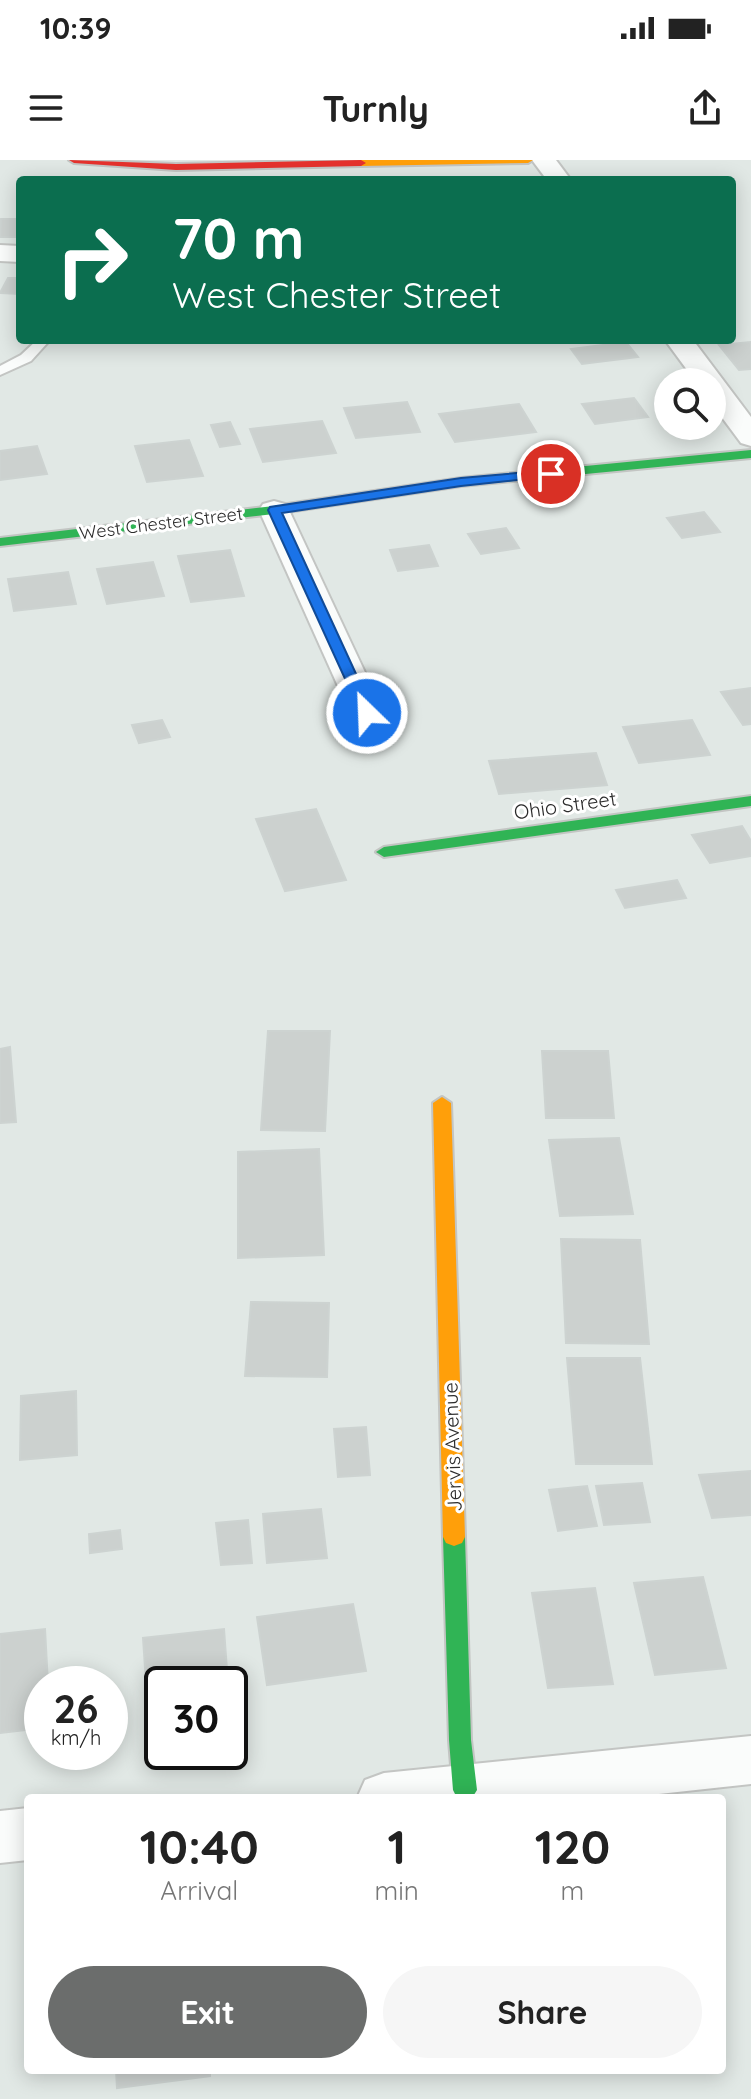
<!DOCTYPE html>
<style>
:root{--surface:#fff;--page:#f6f6f6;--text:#222;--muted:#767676;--accent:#6b6d6c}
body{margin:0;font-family:Quicksand,sans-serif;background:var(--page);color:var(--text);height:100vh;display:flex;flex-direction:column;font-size:30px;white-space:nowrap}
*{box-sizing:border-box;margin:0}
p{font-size:26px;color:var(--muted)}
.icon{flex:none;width:44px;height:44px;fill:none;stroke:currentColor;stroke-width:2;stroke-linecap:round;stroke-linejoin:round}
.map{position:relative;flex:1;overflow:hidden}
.panel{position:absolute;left:24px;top:1634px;width:702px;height:280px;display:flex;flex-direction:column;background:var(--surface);border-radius:8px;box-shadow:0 4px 20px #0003}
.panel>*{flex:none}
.top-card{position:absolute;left:16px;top:16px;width:720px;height:168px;border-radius:8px;box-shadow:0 4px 20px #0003;background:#0b6e4f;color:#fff;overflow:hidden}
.fabs{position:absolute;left:654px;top:208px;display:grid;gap:16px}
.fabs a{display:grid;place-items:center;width:72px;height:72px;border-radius:50%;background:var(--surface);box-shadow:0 4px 20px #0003;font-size:40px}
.speed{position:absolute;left:24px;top:1506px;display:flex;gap:16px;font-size:40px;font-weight:700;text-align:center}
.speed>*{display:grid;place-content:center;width:104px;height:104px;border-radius:50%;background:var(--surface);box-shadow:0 4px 20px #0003;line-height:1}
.speed small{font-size:20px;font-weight:400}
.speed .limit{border:4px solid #111;border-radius:12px;background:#fff;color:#111}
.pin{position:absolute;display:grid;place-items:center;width:68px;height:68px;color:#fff;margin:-34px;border:4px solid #fff;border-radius:50%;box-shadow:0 2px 8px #0007}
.me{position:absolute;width:88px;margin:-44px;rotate:336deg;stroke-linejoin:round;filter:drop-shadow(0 0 6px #0008)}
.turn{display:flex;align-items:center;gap:28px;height:168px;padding:0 24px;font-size:36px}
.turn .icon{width:104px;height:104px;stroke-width:2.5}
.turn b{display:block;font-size:56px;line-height:68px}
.eta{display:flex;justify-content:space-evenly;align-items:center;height:136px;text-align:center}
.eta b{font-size:48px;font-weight:800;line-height:56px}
.cta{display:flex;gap:16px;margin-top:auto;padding:16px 24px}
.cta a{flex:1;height:92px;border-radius:48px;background:var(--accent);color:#fff;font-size:32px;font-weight:800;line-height:92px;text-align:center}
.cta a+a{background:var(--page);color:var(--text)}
.status{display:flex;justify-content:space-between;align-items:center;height:56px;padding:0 40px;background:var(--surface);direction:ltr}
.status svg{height:22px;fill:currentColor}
header{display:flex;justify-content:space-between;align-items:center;height:104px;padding:0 24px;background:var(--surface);font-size:36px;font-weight:800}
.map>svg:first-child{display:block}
.building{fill:#ccd1cf;stroke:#cdd3d1;stroke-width:2}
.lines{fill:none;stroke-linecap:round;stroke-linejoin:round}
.lane-casing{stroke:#c3c5c3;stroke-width:4}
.street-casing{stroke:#c3c5c3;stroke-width:4}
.fast-casing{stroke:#c3c5c3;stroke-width:4}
.slow-casing{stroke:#c3c5c3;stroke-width:4}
.jam-casing{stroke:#c3c5c3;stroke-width:4}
.lane{fill:#fafcfb;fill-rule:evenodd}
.street{fill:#fafcfb;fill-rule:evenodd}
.fast{fill:#30b455;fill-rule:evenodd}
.slow{fill:#ff9f0a;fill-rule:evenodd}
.jam{fill:#e5322d;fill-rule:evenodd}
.route{fill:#1a73e8;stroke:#114b97;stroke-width:2}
.labels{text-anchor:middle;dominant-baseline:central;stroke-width:6;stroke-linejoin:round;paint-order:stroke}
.far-street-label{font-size:18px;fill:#2b2b2b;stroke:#fff}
.street-label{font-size:20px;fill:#2b2b2b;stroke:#fff}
</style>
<div class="status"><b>10:39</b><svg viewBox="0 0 49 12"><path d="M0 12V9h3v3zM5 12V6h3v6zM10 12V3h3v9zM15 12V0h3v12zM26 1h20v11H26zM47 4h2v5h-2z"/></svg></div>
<header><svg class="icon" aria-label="menu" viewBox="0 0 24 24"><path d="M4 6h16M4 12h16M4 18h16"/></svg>Turnly<svg class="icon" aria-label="share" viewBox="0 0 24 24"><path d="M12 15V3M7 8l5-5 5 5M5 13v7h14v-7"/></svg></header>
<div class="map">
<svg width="751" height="1939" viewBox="0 0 751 1939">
<rect width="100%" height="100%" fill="#e1e8e5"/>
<g class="building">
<path d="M1 59H20V77H0Z"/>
<path d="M8 118H20V134L0 133Z"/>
<path d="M626 182 638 197 582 204 571 189Z"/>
<path d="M751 182V209L739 210 719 185Z"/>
<path d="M634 238 648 257 595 264 582 244Z"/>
<path d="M407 242 420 272 356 278 344 248Z"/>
<path d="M519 244 536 272 455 282 439 254Z"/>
<path d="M322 261 336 293 263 302 250 269Z"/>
<path d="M230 262 240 284 220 287 211 265Z"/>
<path d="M189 280 203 316 147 322 135 286Z"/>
<path d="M37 286 47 314 0 320V291Z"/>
<path d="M704 352 720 372 682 378 667 358Z"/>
<path d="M506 368 519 388 481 394 468 374Z"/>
<path d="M429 385 438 406 398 411 390 390Z"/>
<path d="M230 390 244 436 191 442 178 396Z"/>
<path d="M153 402 164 436 107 444 97 409Z"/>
<path d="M68 412 76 444 14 451 8 419Z"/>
<path d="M751 528V564L743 565 721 532Z"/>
<path d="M162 560 170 577 139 583 132 565Z"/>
<path d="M692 560 710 595 639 603 623 567Z"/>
<path d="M596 593 607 625 499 634 489 601Z"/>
<path d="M316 649 346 720 285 731 256 659Z"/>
<path d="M742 666 751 681V696L710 703 692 675Z"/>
<path d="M677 720 686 738 625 748 616 730Z"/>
<path d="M268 871H330L325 971 261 970Z"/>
<path d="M10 887 16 962 0 963V889Z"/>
<path d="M542 891H608L614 958H546Z"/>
<path d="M619 978 633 1054 560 1056 549 980Z"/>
<path d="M319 989 324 1095 238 1098V992Z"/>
<path d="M561 1079 640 1080 649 1184 566 1183Z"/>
<path d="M251 1142 329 1143 327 1217 245 1216Z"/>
<path d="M567 1198H640L652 1304H576Z"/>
<path d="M76 1231 77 1295 20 1300 21 1236Z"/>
<path d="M366 1267 370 1315 338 1317 334 1269Z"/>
<path d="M751 1311V1355L712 1358 699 1315Z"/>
<path d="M642 1323 650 1362 604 1365 596 1326Z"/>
<path d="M587 1326 597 1366 558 1371 549 1330Z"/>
<path d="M321 1349 327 1398 267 1403 263 1354Z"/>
<path d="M248 1360 252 1403 221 1405 216 1363Z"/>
<path d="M120 1370 122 1389 90 1393 89 1374Z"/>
<path d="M703 1417 726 1508 655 1515 634 1423Z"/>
<path d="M595 1428 613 1524 548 1528 532 1433Z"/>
<path d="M353 1444 366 1511 267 1525 257 1457Z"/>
<path d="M45 1469 48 1524H42V1568L0 1573V1474Z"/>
<path d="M224 1469 228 1524H162V1535L147 1537 143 1478Z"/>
<path d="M116 1910H210V1916L117 1928Z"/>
</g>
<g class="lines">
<g class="lane-casing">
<path id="lane" d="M37 180H50L31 201 0 215V206L21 195Z"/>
</g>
<g class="street-casing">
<g id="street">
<path d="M532 0H556L571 20H547Z"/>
<path d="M0 85 20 86V102L0 101Z"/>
<path d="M665 180H693L751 257V286L741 283 712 244V222H696Z"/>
<path d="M274 341 285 344 289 350 384 553 379 560 367 563 355 560 350 553 259 350 263 344Z"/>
<path d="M751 1576V1624L622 1638H357L365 1620 384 1613Z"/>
<path d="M28 1648V1700L0 1703V1651Z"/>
</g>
</g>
<g class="fast-casing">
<g id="fast">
<path d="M751 290V298L461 326 274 354 0 386V378L274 346 461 318Z"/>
<path d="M751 636V646L384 697 376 692 384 687Z"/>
<path d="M454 1368 462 1371 465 1377 471 1580 477 1630 472 1638H457L453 1630 449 1580 443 1377 446 1371Z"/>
</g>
</g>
<g class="slow-casing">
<g id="slow">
<path d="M533 0 528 3 361 6 356 3 361 0Z"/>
<path d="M442 937 451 943 465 1377 462 1383 454 1386 446 1383 443 1377 433 943Z"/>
</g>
</g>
<g class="jam-casing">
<path id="jam" d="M69 0 176 4 361 0 366 3 361 6 176 10 74 3Z"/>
</g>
<use href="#lane" class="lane"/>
<use href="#street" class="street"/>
<use href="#fast" class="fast"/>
<use href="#slow" class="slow"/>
<use href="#jam" class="jam"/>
</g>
<path class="route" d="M551 310 555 311V316L461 326 282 353 374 553 372 556H362L268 350 270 347 461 318Z"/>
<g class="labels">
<g class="far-street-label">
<text transform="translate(161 363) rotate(-7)">West Chester Street</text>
</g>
<g class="street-label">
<text transform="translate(565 645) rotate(-8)">Ohio Street</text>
<text transform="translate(452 1287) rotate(-92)">Jervis Avenue</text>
</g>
</g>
</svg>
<div class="fabs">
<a><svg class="icon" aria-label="search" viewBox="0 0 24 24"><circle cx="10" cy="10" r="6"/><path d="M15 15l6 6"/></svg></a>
</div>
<div class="speed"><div>26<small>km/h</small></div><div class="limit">30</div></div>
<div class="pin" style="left:551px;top:314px;background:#d93025"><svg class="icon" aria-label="arrive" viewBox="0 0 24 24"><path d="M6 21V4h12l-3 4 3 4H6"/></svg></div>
<svg class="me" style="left:367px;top:553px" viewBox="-20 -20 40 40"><circle r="17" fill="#1a73e8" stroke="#fff" stroke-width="3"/><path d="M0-11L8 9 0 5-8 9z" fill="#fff"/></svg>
<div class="top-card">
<div class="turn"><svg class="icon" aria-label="right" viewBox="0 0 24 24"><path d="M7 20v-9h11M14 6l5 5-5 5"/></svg><div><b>70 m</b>West Chester Street</div></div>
</div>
<section class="panel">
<div class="eta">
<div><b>10:40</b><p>Arrival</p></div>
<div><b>1</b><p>min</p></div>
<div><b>120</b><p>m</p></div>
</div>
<div class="cta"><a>Exit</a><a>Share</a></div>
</section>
</div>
